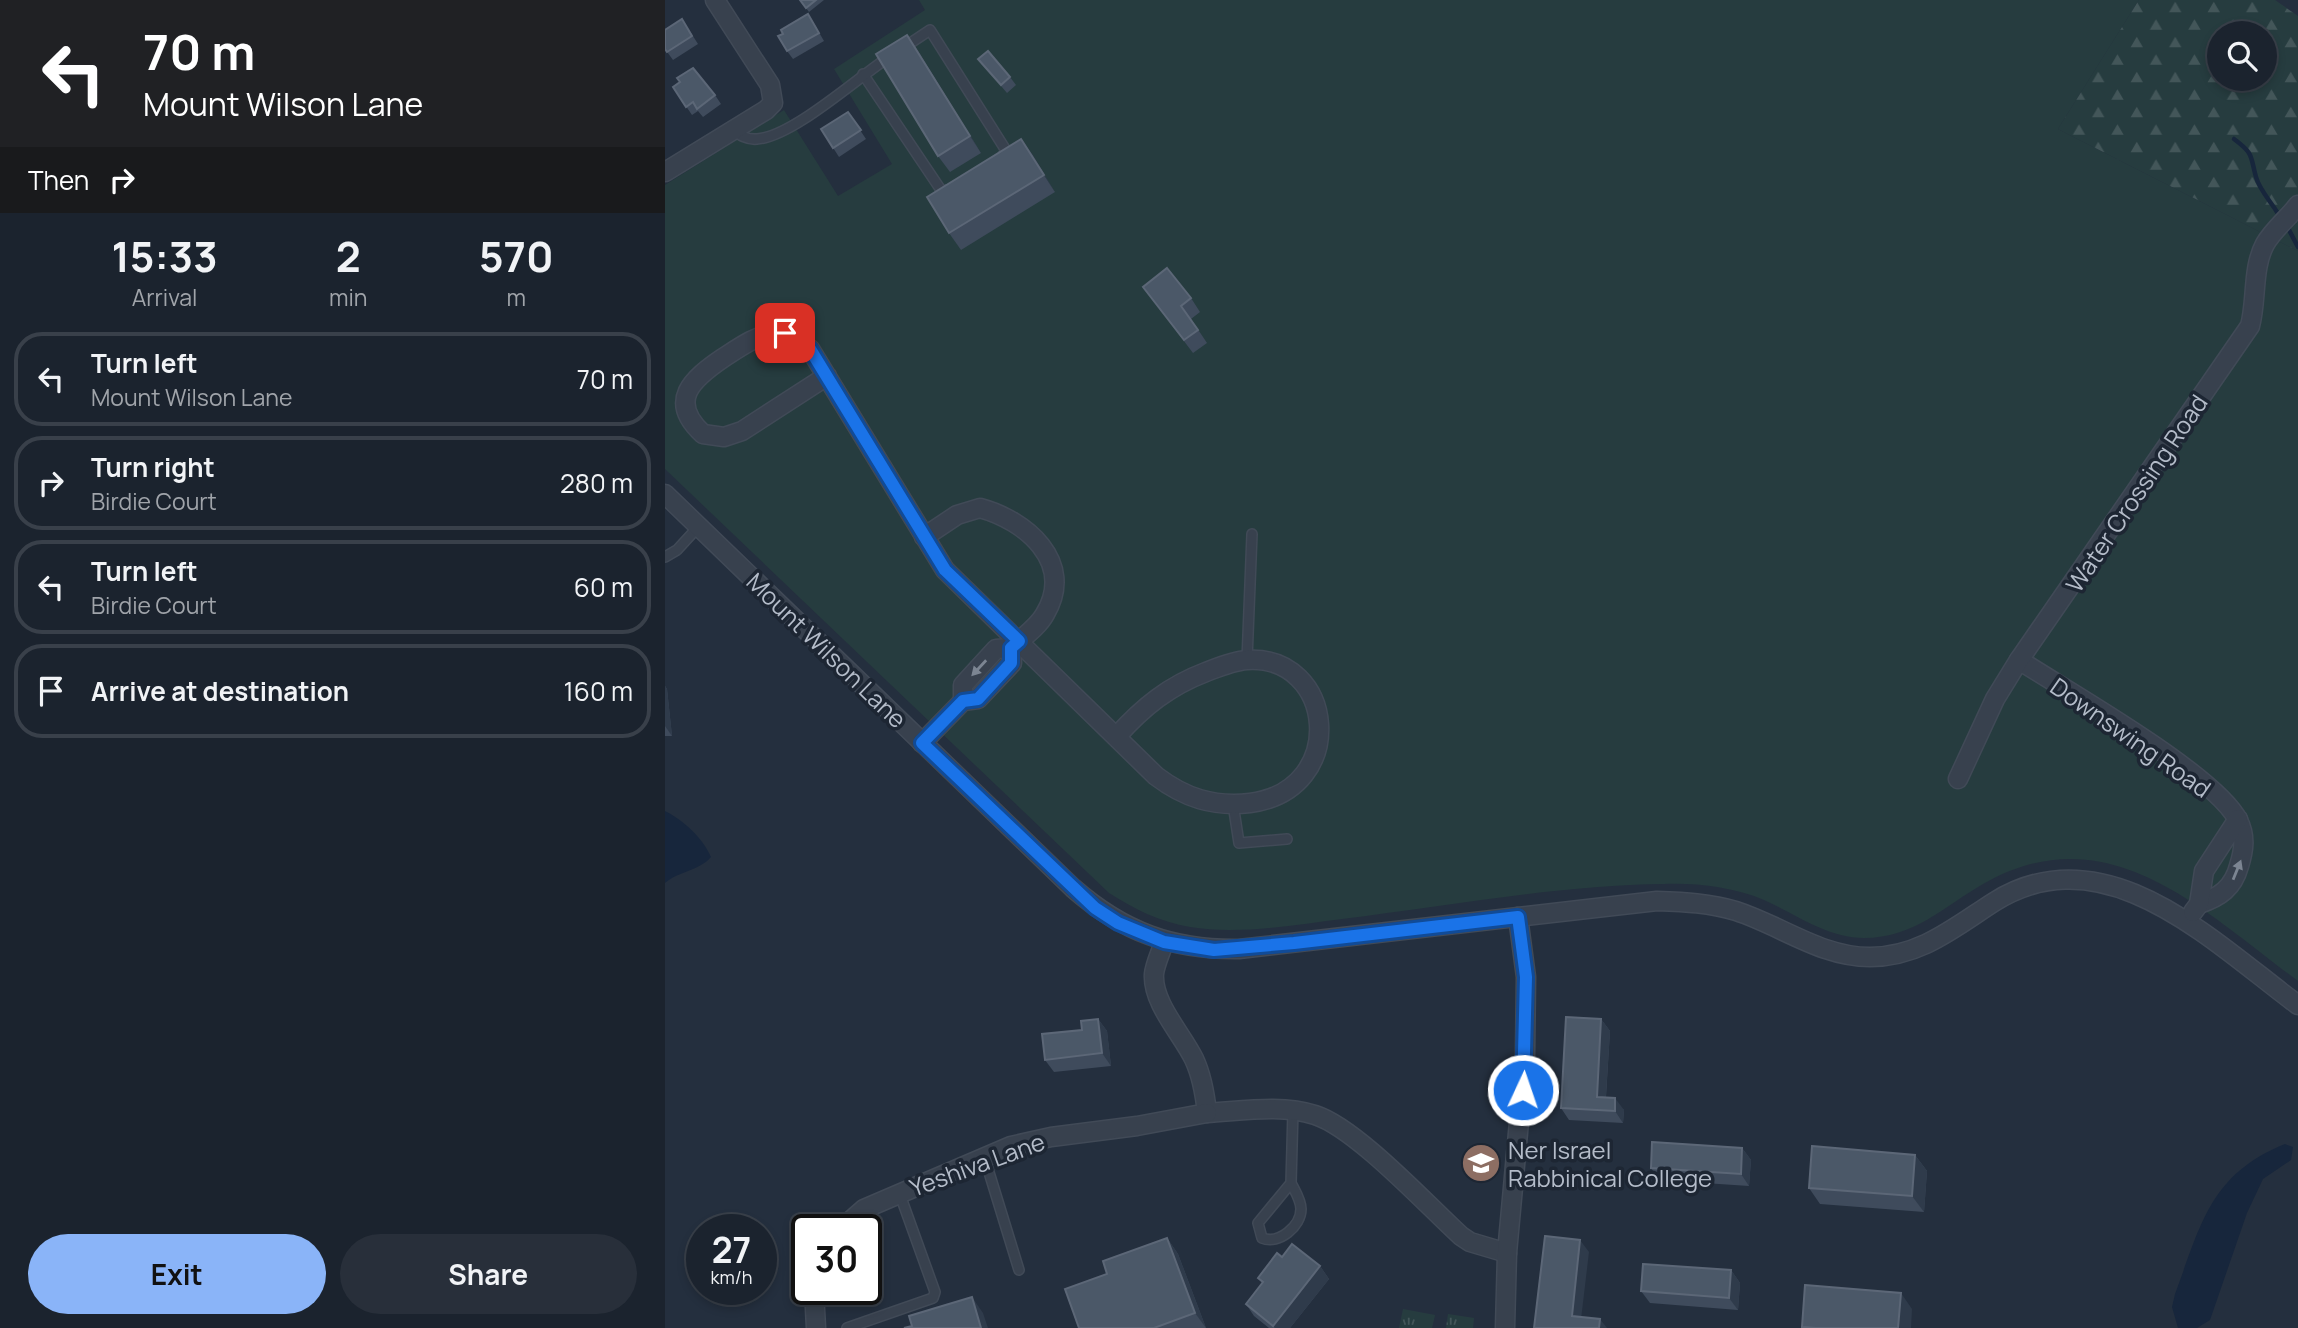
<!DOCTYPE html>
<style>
:root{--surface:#1b232e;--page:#282f3a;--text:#f1f3f6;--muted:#a0a4aa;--line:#39404a;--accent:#8ab4f8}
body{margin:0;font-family:Manrope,sans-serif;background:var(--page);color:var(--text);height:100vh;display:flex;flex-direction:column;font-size:26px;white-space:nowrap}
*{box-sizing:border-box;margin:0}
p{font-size:23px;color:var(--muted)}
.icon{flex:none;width:38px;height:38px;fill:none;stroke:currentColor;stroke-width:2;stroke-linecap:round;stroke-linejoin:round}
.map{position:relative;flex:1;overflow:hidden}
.details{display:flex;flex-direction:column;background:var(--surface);width:665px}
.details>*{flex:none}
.guide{background:#202124;color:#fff;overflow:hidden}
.buttons{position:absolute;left:1542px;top:21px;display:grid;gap:14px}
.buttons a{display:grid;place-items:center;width:70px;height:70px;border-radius:50%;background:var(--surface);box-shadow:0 4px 10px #0003,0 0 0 2px var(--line);font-size:35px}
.speed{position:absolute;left:21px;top:1214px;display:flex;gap:14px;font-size:35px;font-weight:700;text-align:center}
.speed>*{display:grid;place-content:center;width:91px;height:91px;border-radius:50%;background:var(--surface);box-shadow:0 4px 10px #0003,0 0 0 2px var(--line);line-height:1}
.speed small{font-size:18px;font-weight:400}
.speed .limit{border:4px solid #111;border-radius:10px;background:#fff;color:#111}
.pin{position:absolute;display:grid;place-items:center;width:60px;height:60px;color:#fff;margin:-30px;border-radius:14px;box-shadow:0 4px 10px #0006}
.me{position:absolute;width:77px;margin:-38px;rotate:3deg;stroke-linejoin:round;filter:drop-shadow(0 0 5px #0008)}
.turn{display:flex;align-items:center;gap:24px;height:147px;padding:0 28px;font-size:32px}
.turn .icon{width:91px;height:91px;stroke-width:2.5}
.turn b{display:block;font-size:49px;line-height:60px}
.then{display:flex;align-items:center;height:66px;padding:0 28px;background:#0003;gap:14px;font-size:26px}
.eta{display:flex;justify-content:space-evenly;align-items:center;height:119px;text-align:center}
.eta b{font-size:42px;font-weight:700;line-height:49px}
.button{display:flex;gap:14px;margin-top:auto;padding:14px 28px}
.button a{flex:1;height:80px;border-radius:42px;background:var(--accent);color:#111;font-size:28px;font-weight:700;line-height:80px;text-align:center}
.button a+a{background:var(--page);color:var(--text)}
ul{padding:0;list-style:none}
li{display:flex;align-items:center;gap:21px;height:94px;margin:0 14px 10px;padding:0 14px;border:4px solid var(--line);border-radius:28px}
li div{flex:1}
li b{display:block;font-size:26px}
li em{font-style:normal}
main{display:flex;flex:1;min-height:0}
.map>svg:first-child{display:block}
.grass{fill:#263c3f}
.forest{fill:url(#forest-firs);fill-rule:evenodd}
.park{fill:url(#park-tufts)}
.water{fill:#17263c}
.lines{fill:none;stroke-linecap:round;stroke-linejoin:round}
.stream{stroke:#17263c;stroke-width:4.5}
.service-casing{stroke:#414a57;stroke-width:12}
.minor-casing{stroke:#414a57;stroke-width:21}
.service{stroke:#38414e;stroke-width:9}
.minor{stroke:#38414e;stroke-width:18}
.wall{fill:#3f4b5c}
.shaded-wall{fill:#2f3b4b}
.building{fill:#4b5868;stroke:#5c6777;stroke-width:2}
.oneway{fill:#7c8592}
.route-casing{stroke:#114b97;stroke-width:18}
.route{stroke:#1a73e8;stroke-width:12}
.labels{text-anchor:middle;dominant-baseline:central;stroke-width:7;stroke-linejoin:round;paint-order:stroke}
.street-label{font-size:24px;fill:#b4bcc9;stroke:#1d2633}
.poi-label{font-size:24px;fill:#b4bcc9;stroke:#1d2633;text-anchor:start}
</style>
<main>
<section class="details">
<div class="guide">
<div class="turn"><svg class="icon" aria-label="left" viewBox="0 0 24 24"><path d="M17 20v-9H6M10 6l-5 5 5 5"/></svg><div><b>70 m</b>Mount Wilson Lane</div></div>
<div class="then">Then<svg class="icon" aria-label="right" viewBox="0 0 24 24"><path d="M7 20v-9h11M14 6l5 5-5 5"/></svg></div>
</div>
<div class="eta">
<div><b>15:33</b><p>Arrival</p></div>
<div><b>2</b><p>min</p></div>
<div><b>570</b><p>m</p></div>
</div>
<ul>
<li><svg class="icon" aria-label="left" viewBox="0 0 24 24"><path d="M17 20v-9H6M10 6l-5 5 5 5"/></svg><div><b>Turn left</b><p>Mount Wilson Lane</p></div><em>70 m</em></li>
<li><svg class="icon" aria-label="right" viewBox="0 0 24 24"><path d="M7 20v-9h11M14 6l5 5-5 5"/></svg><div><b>Turn right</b><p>Birdie Court</p></div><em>280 m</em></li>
<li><svg class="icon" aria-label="left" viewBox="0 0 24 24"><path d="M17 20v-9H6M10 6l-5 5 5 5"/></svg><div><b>Turn left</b><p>Birdie Court</p></div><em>60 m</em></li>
<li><svg class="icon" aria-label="arrive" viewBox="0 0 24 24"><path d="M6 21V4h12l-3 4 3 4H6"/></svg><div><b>Arrive at destination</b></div><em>160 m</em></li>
</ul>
<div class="button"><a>Exit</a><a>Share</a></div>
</section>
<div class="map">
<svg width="1633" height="1328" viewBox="0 0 1633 1328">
<defs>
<pattern id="forest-firs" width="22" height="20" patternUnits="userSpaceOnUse" patternTransform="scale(1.75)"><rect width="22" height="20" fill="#263c3f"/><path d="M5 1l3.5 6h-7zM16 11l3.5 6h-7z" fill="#435659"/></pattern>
<pattern id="park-tufts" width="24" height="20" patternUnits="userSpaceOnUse" patternTransform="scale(1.75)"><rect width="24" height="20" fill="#263c3f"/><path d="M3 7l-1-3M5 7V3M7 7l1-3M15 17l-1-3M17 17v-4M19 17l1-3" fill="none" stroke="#435659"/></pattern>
</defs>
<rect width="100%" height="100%" fill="#242f3e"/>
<path class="grass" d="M254 0H1474L1393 129 1633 251V981C1538 911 1443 812 1318 884 1278 907 1249 938 1199 938 1162 938 1131 914 1099 900 1068 887 1033 883 999 884 896 885 781 906 677 919 629 925 573 935 525 927 495 922 469 909 444 893L0 469V185L119 110 173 196 227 164 169 69 260 10Z"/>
<path class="forest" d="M1474 0H1610L1633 16V251L1393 129ZM1554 33H1600V79H1554Z"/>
<g class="park">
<path d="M738 1309 770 1315 767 1328H734Z"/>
<path d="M783 1314 809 1318 808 1328H781Z"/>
</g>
<g class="water">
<path d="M0 811C18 820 38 838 46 857 34 871 14 871 0 883Z"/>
<path d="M1620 1144 1628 1147 1626 1160 1598 1179 1582 1213 1545 1320 1532 1328H1513L1507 1307 1510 1294C1536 1225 1545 1174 1620 1144Z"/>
</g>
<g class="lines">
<g class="stream">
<path d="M1569 139C1589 154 1585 155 1591 177 1594 189 1606 202 1612 212"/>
<path d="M1623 228 1633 247"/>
</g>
<g class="service-casing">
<g id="service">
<path d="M238 48 265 30 342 152 338 155"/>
<path d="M198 74 278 193 282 190"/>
<path d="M68 130C75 135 82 140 92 139 127 137 192 78 224 57"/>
<path d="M0 557 12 550 34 526"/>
<path d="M582 660 587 534"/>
<path d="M568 804 574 843 622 839"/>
<path d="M319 1156 354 1270"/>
<path d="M626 1183C630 1191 636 1200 636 1209 636 1226 614 1245 597 1238L593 1223 626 1183 628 1110"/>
<path d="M196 1211C205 1230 208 1240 201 1260"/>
<path d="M192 1291V1290"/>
<path d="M182 1328 268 1298 270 1292 234 1192"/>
</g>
</g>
<g class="minor-casing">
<g id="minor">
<path d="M0 172 101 110 108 103 105 85 50 0"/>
<path d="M162 376 77 431 59 437 38 434C2 401 27 379 58 358 75 347 90 336 111 332L128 336 145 349 280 570 491 776C520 798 548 807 585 803 685 790 670 654 582 660 568 661 554 667 541 672 504 686 478 707 452 736"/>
<path d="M0 494 408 888C458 932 508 950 574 949L992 901C1019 902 1045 903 1071 911 1117 926 1156 957 1205 957 1255 957 1290 927 1329 902 1440 832 1548 942 1633 1005"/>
<path d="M259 537 292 515 315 508C360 520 411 562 380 614 373 627 357 638 346 648L331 649 298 685V701"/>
<path d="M1354 660C1403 692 1549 774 1573 820 1581 836 1579 850 1574 866 1568 888 1555 897 1534 904"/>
<path d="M257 743 298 701 313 699 347 663 346 648"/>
<path d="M1293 779 1330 699 1354 660 1585 326C1592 300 1587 268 1600 244 1608 230 1623 218 1633 205"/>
<path d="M1528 912 1534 904 1539 871 1573 819"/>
<path d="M499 942C496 952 490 964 489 974 487 1003 517 1034 529 1059 537 1076 540 1094 542 1113 577 1111 617 1104 650 1115 691 1128 762 1205 796 1236L805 1242 842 1253"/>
<path d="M175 1230 199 1209 346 1146 386 1137 472 1126 542 1113"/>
<path d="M149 1290 151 1328"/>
<path d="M840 1328 842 1253 860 1056 861 977 853 917"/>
</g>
</g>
<use href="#service" class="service"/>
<use href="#minor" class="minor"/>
</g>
<g class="wall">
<path d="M135 0H159L144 12Z"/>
<path d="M17 19 33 44 8 60 0 49Z"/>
<path d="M148 22 159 41 128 59 122 51Z"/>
<path d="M242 35 253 51 316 153 285 172 273 156Z"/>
<path d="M313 59 345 77 351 85 342 93Z"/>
<path d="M8 87 50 95 56 104 38 117 33 111 27 115Z"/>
<path d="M183 112 201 139 174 157 156 129Z"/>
<path d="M356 139 390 192 296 250 284 233Z"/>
<path d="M478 287 526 298 535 312 526 319 542 343 528 353Z"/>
<path d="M0 686 2 689 7 736H0Z"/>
<path d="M433 1019 442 1031 446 1066 389 1072 380 1060Z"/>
<path d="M936 1019 945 1031 941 1097 959 1110 958 1123 904 1120 896 1108Z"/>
<path d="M1077 1148 1086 1160 1084 1186 994 1180 986 1168Z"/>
<path d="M1250 1155 1262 1171 1259 1212 1155 1204 1144 1188Z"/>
<path d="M502 1238 513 1254 541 1328H414L442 1274Z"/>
<path d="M617 1257 655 1266 664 1279 625 1328H604L589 1316 581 1304 597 1283 593 1278Z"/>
<path d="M1066 1270 1075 1283 1073 1310 985 1303 976 1291Z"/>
</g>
<g class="shaded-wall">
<path d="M242 35 253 51 316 153 305 136Z"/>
<path d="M356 139 368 155 390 192 379 175Z"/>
<path d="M0 686 2 689 7 736 0 726Z"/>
<path d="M433 1019 442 1031 446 1066 437 1053Z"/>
<path d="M936 1019 945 1031 940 1109 932 1097Z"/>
<path d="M950 1098 959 1110 958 1123 950 1111Z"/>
<path d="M1077 1148 1086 1160 1084 1186 1076 1174Z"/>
<path d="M1250 1155 1262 1171 1259 1212 1247 1196Z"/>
<path d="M502 1238 513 1254 541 1328 530 1313Z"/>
<path d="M915 1240 924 1252 915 1328 907 1316Z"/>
<path d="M655 1266 664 1279 625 1328H610L608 1326Z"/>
<path d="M1066 1270 1075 1283 1073 1310 1064 1298Z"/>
<path d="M1236 1293 1247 1309 1246 1328H1233Z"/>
<path d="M307 1297 318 1313 323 1328H316Z"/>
<path d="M935 1319 942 1328H934Z"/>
</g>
<g class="building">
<path d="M135 0H151L141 8Z"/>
<path d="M143 14 154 33 122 51 113 36 118 34 116 30Z"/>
<path d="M17 19 27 36 2 52 0 49V30Z"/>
<path d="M242 35 305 136 273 156 211 54Z"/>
<path d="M323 51 345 77 336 85 313 59Z"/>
<path d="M28 68 50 95 32 109 28 102 21 107 8 87 15 82 12 78Z"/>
<path d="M183 112 196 130 168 148 156 129Z"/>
<path d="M356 139 379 175 284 233 262 197Z"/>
<path d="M502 268 526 298 516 306 533 330 519 340 478 287Z"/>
<path d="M901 1017 936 1019 932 1097 950 1098V1111L896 1108Z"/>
<path d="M433 1019 437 1053 380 1060 377 1034 417 1030 416 1021Z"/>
<path d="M987 1142 1077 1148 1076 1174 986 1168Z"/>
<path d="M1147 1146 1250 1155 1247 1196 1144 1188Z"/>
<path d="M880 1236 915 1240 907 1316 935 1319 934 1328H869Z"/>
<path d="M502 1238 530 1313 489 1328H414L400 1289 442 1274 438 1261Z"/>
<path d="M627 1244 655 1266 608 1326 581 1304 598 1282 593 1278 612 1253 617 1257Z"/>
<path d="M978 1264 1066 1270 1064 1298 976 1291Z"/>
<path d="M1140 1285 1236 1293 1233 1328H1151L1137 1327Z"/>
<path d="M307 1297 316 1328H239L247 1326 244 1316Z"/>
</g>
<defs><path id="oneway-solid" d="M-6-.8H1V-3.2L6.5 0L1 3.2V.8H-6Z" transform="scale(1.75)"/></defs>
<g class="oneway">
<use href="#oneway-solid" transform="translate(314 668) rotate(133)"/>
<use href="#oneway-solid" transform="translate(1572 870) rotate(-68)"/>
</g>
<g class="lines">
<g class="route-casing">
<path id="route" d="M120 333 145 349 280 570 354 641 346 648V663L313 699 298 701 257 743 430 908 453 923 499 942 549 950 629 943 853 917 861 977 858 1090"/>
</g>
<use href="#route" class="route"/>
</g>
<defs>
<g id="university-disc" transform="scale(2.0125)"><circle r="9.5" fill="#8d6e63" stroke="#1d2633"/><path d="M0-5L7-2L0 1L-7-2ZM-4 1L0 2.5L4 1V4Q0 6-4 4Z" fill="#fff"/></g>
</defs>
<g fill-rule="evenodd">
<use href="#university-disc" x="816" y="1163"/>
</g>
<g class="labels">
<g class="street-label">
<text transform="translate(1471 493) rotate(-56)">Water Crossing Road</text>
<text transform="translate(162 650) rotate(44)">Mount Wilson Lane</text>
<text transform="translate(1466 737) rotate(35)">Downswing Road</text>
<text transform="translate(312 1164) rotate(-20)">Yeshiva Lane</text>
</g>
<g class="poi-label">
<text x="843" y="1149">Ner Israel<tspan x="843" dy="28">Rabbinical College</tspan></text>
</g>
</g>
</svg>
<div class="buttons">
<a><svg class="icon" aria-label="search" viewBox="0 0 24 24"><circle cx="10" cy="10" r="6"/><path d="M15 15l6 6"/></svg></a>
</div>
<div class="speed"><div>27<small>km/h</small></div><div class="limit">30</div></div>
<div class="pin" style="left:120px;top:333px;background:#d93025"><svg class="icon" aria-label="arrive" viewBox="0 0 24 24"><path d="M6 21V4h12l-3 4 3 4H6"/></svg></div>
<svg class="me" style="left:858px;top:1090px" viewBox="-20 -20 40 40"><circle r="17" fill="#1a73e8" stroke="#fff" stroke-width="3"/><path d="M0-11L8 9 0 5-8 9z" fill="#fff"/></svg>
</div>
</main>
